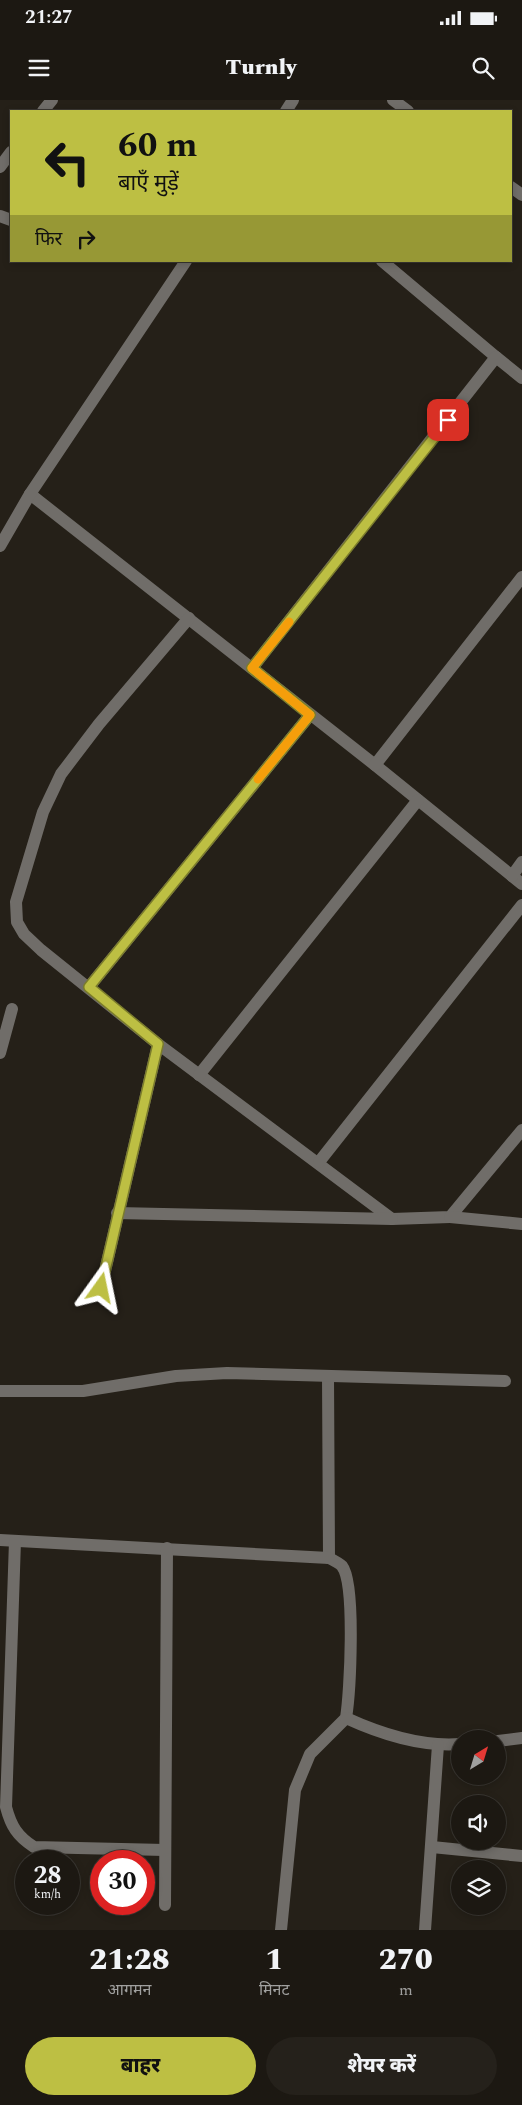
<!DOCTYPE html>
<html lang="hi">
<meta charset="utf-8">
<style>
:root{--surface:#1c1812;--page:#25211b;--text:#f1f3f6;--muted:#a0a09f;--line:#3a3732;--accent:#bdbf43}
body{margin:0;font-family:Spectral,"Noto Sans Devanagari",serif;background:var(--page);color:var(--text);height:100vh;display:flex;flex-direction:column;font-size:19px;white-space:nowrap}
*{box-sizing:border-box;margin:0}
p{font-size:16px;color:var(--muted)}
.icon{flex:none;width:28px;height:28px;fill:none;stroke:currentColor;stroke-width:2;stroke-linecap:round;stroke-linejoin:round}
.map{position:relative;height:1830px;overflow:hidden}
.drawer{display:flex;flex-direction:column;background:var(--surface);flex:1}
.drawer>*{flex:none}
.top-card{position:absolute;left:10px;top:10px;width:502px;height:152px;border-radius:0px;box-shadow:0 2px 8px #0003,0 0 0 1px var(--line);background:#bdbf43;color:#111;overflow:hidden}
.needle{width:32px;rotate:38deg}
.tools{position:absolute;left:451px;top:1630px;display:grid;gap:10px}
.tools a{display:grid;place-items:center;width:55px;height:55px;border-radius:50%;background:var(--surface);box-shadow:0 2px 8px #0003,0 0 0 1px var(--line);font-size:25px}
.speed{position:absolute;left:15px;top:1750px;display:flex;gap:10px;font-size:25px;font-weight:700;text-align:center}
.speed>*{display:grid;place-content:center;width:65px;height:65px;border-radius:50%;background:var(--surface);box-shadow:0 2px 8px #0003,0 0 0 1px var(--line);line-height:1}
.speed small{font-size:12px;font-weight:400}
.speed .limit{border:8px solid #d22;background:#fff;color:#111}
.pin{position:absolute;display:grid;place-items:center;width:42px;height:42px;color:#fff;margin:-21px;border-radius:10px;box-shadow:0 2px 8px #0006}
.me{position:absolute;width:55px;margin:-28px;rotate:12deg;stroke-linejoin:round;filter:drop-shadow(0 0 4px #0008)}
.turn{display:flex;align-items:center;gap:18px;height:105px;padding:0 25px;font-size:22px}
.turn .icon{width:65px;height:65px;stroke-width:2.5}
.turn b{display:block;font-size:35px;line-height:42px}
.then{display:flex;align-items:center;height:48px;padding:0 25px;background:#0003;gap:10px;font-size:19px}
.eta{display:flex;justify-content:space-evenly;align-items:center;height:85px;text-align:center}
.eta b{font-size:30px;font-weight:800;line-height:35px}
.button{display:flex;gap:10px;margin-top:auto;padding:10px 25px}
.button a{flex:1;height:58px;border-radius:30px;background:var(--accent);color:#111;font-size:20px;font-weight:800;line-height:58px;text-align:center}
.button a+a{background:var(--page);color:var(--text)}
.status{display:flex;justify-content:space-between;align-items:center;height:35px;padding:0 25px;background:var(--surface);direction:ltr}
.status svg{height:14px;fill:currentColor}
header{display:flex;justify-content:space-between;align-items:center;height:65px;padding:0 25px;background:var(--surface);font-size:22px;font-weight:800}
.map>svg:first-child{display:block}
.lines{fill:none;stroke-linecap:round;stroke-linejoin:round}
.minor{stroke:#706d69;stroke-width:12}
.route-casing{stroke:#7b7c2c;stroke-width:12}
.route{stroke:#bdbf43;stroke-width:9}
.slow{stroke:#f59e0b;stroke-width:9}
</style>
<div class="status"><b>21:27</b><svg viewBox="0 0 49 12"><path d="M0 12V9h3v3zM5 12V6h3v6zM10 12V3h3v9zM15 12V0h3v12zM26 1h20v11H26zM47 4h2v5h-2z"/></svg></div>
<header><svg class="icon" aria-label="menu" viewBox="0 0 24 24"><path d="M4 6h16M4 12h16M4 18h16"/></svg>Turnly<svg class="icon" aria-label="search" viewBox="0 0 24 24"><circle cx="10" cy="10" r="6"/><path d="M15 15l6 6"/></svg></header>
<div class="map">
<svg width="522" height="1830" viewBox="0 0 522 1830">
<rect width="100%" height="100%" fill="#252018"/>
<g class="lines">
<g class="minor">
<path d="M393 0 408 11"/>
<path d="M43 11 52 0"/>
<path d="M286 11 293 0"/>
<path d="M0 67 11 52"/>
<path d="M511 87 522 95"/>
<path d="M0 116 11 120"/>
<path d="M382 161 496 257"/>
<path d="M30 394 375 665 522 784"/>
<path d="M0 446 30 394 186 161"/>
<path d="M189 518 99 624 61 674 43 712 16 802 17 822 24 834 41 850 158 944 392 1119 450 1117 522 1030"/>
<path d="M252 568 496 257 522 278"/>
<path d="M375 665 522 477"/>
<path d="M512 776 522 762"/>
<path d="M89 887 310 615"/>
<path d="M0 953 12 909"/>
<path d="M199 975 418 700"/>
<path d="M319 1062 522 805"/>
<path d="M117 1113 392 1119"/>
<path d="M450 1117 522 1124"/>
<path d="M101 1188 158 944"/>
<path d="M328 1276 329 1458"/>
<path d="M0 1291H83L176 1276 227 1273 505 1281"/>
<path d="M0 1440 329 1458C333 1460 339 1463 342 1466 356 1484 350 1593 346 1618L310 1654 295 1690 281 1830"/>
<path d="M15 1441 6 1707C11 1726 17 1736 34 1747L165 1750"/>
<path d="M346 1618C381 1634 421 1647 460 1644"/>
<path d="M498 1641 522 1638"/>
<path d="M432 1747 522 1756"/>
<path d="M165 1805 167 1448"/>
<path d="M425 1830 438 1645"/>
</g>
</g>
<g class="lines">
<g class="route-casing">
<path id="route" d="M101 1188 158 944 89 887 310 615 252 568 448 320"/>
</g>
<use href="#route" class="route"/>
<path class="slow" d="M258 679 310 615 252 568 289 522"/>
</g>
</svg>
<div class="tools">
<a><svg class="needle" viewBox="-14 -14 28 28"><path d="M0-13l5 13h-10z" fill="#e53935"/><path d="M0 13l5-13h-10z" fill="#a0a09f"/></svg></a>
<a><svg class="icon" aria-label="sound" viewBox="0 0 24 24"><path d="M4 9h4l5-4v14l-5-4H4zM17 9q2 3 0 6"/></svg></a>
<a><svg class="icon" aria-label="layers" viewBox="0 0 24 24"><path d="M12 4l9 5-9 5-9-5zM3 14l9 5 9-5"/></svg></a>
</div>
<div class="speed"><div>28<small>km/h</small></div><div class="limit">30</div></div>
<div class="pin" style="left:448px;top:320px;background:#d93025"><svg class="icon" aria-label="arrive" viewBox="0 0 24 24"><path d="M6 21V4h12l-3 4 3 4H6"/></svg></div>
<svg class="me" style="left:101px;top:1188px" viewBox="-20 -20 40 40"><path d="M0-17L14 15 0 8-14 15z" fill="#bdbf43" stroke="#fff" stroke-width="4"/></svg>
<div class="top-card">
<div class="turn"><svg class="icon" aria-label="left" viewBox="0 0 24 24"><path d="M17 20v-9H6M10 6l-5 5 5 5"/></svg><div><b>60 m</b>बाएँ मुड़ें</div></div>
<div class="then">फिर<svg class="icon" aria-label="right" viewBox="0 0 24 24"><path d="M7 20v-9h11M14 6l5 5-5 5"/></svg></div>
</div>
</div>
<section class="drawer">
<div class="eta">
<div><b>21:28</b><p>आगमन</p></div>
<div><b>1</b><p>मिनट</p></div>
<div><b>270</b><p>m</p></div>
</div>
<div class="button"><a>बाहर</a><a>शेयर करें</a></div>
</section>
